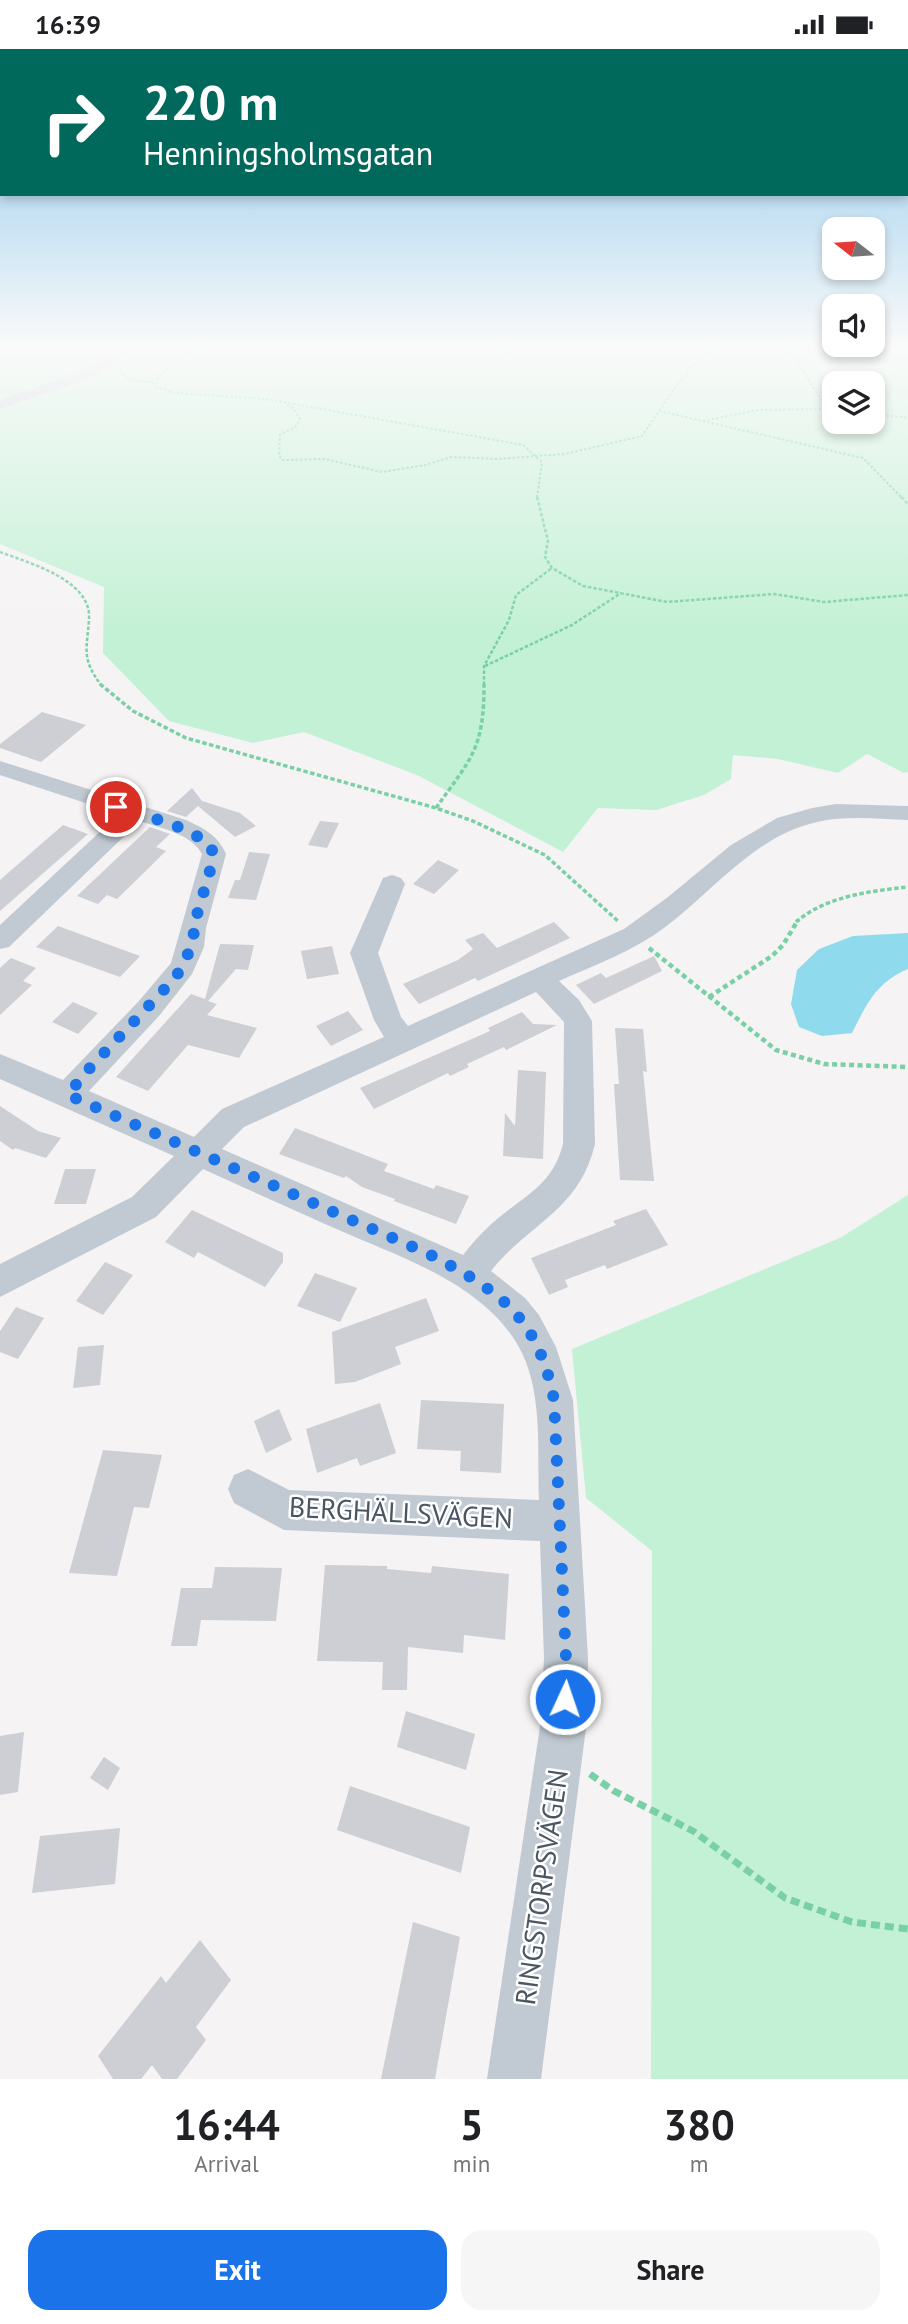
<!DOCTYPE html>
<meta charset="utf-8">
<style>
:root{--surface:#fff;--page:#f6f6f6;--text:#202124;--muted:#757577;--accent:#1a73e8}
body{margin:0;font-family:"PT Sans",sans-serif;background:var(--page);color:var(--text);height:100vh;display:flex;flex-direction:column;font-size:26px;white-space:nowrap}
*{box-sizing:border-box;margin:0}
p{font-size:23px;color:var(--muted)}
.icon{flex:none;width:38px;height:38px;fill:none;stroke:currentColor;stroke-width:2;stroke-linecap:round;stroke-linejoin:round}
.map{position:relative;height:2030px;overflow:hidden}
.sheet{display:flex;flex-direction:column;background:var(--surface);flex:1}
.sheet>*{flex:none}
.guide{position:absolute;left:0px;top:0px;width:908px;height:147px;box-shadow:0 4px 10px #0003;background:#00695c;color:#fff;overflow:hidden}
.needle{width:46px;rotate:287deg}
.fabs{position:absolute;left:822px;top:168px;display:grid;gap:14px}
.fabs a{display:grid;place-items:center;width:63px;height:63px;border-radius:14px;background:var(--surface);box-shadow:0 4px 10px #0003;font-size:35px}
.pin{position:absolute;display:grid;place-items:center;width:60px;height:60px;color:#fff;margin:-30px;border:4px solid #fff;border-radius:50%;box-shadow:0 2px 7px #0007}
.me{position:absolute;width:77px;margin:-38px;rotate:3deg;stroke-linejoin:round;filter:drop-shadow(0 0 5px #0008)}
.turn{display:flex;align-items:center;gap:24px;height:147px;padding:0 28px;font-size:32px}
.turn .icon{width:91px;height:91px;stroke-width:2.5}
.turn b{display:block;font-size:49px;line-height:60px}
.eta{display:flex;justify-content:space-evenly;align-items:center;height:119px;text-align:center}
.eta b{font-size:42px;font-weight:800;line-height:49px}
.button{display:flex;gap:14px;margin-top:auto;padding:14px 28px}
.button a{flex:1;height:80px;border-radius:21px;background:var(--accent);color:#fff;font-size:28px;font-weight:800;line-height:80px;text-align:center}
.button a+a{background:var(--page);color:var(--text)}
.status{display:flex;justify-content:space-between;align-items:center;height:49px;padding:0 35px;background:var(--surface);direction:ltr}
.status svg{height:19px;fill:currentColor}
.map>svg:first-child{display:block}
.green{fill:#c3f1d5;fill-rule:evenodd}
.water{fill:#90daee}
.building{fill:#cdcfd5}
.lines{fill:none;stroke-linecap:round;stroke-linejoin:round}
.path-far4{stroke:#7ad0a6;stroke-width:2;stroke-dasharray:2.5 2;stroke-linecap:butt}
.path-far3{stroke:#7ad0a6;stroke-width:2.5;stroke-dasharray:3.5 2;stroke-linecap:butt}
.path-far2{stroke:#7ad0a6;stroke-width:3.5;stroke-dasharray:4.5 2.5;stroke-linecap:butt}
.path-far1{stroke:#7ad0a6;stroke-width:4.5;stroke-dasharray:5 3.5;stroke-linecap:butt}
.path{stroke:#7ad0a6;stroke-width:7;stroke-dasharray:9 5;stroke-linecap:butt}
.minor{fill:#c1cad2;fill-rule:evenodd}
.route{stroke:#1a73e8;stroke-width:12;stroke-dasharray:0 21.6}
.labels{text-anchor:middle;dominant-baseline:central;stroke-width:5;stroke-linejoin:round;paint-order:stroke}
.near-street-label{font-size:28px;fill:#4a5661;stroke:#fff}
</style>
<div class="status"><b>16:39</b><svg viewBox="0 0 49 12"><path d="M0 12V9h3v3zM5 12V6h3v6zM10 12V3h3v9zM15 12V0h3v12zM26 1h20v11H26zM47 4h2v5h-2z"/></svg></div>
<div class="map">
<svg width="908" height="2030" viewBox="0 0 908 2030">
<rect width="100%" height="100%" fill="#f5f3f3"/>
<g class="green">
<path d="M0 300H908V723L904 724 867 705 838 724 778 710 733 706 731 730 704 746 656 761 598 759 563 803 417 726 304 683 253 694 169 672 103 604 104 538 0 495ZM835 334H873V373H835Z"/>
<path d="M908 1146V2030H651L652 1502 586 1449 572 1300 840 1189Z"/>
</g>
<path class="water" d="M908 884V920C877 933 867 954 852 984L822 987 799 978 791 955 797 921 819 900 853 887Z"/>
<g class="building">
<path d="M42 663 86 676 41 713 0 699V695Z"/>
<path d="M192 739 202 752 240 764 256 777 235 788 198 757 186 768 167 762Z"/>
<path d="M320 772 339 774 327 799 308 796Z"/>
<path d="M63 776 88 785 0 862V831Z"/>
<path d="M150 778 170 785 156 798 166 802 117 850 107 846 98 855 77 847Z"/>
<path d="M249 803 270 805 256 851 228 849 235 831H240Z"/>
<path d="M438 811 459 821 434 845 413 835Z"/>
<path d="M554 873 570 889 478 932 475 929 419 955 403 935 458 911 473 900 465 891 483 884 497 899Z"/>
<path d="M58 877 140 907 120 928 36 898Z"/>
<path d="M220 895 254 896 248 921 236 920 208 952 217 955 207 966 257 979 239 1009 188 996 148 1042 116 1028 191 945 205 950Z"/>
<path d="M332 897 339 925 307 930 301 902Z"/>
<path d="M654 907 662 922 594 955 576 936 601 924 606 929Z"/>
<path d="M11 909 36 919 23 932 32 936 0 966V919Z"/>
<path d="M73 953 98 964 78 985 52 973Z"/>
<path d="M348 962 363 981 331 997 316 977Z"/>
<path d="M522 963 533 975 557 976 506 1001 504 998 467 1015 469 1018 450 1027 448 1024 374 1060 360 1039 490 982 488 979Z"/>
<path d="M615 979 643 980 647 1023 643 1022 654 1132 620 1131 614 1035H619Z"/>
<path d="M518 1021 546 1023 543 1110 503 1107 505 1064 515 1077Z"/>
<path d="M0 1057 38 1082 61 1089 46 1109 15 1099 13 1101 0 1092Z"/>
<path d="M295 1079 388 1115 384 1122 434 1140 436 1136 469 1147 456 1175 394 1152 395 1150 362 1138 346 1127 344 1129 279 1105Z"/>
<path d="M65 1120H96L86 1155H54Z"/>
<path d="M646 1160 668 1196 607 1220 605 1216 565 1231 568 1238 549 1246 531 1209 616 1176 613 1172Z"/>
<path d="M192 1161 283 1204V1213L265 1238 198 1203 194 1209 165 1193Z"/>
<path d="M105 1213 133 1226 103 1266 76 1252Z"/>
<path d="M315 1224 357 1239 340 1273 297 1257Z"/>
<path d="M426 1249 439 1282 395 1298 401 1315 355 1333 335 1335 332 1283Z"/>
<path d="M16 1258 44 1269 18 1310 0 1303V1282Z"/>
<path d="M104 1296 100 1336 73 1339 78 1298Z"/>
<path d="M421 1351 504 1355 501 1424 460 1422 461 1402 417 1400Z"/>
<path d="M380 1354 396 1404 360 1417 357 1409 317 1424 306 1380Z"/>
<path d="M279 1360 292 1391 266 1404 254 1372Z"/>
<path d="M103 1401 162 1406 149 1459 134 1458 117 1527 69 1524Z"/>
<path d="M325 1516 387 1517V1520L431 1524 432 1517 509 1525 505 1591 464 1586 463 1604 408 1598 407 1641H382L383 1613 317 1612Z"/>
<path d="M215 1518 282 1519 276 1572 201 1571 197 1597H171L181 1539H212Z"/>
<path d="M406 1662 475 1685 466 1721 397 1698Z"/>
<path d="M24 1683 18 1743 0 1746V1687Z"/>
<path d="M104 1708 120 1719 108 1741 90 1729Z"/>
<path d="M350 1737 470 1778 461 1824 337 1781Z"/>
<path d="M120 1779 115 1835 32 1844 40 1787Z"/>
<path d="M413 1873 460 1888 435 2030H381Z"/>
<path d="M200 1891 231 1931 196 1978 206 1991 177 2030H162L152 2016 141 2030H113L98 2007 161 1927 166 1934Z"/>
</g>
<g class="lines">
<g class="path-far4">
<path d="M193 300 159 326 156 338 175 344 266 350 523 396 542 413 537 449"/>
<path d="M789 300 827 360 835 361"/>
<path d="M120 321 130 331 156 334"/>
<path d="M287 356 293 359 300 370 295 378 280 386 279 406 282 411 325 410 382 423 425 416 451 408 497 410 565 405 642 387 679 333 687 327 688 320 712 300"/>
<path d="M659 362 863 409 902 449"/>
<path d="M873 365 908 369"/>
<path d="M703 372 758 361 827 360"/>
</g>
<g class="path-far3">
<path d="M537 448 548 492 545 508 552 519 583 537 667 553 774 545 824 553 908 546"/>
<path d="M901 448 908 455"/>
<path d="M0 503C29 514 92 531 89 570 87 601 81 609 101 636"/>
<path d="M485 617 572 576 621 544"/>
<path d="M484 636V617L509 571 516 546 552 519"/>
</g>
<g class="path-far2">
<path d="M100 635 133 662 186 689 436 759 473 772 545 806 619 873"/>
<path d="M436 759C472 708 484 700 484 635"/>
<path d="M796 873C826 847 871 842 908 838"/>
</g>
<g class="path-far1">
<path d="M649 899 776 1001 824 1015 908 1018"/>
<path d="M709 948 772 907 783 896 798 871"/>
</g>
<path class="path" d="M590 1725 614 1742 693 1782 785 1849 852 1873 908 1880"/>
<g class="minor">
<path d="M119 300H135L96 327 0 360V351L86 321Z"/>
<path d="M0 712 186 771C203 779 218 786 226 805L206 879 204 898 192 925 159 967 89 1042 194 1088 222 1060 384 988 374 971 350 904 383 829 392 826 401 829 405 835 378 904 401 968 408 977 624 880 668 848 731 796 777 769 812 759 836 755 908 757V771C878 770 846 766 817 773 754 787 714 842 664 879 633 902 595 916 559 932L579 951 592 972 595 1095C579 1162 530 1173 491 1222L525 1249 539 1266 556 1298 573 1351 588 1609 587 1671 541 2030H487L541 1671 544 1609 540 1492 284 1481 234 1454 228 1440 234 1426 248 1420 289 1441 539 1451C537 1403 543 1348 522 1304 488 1235 399 1208 334 1179 290 1159 246 1140 203 1120L156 1168 0 1248V1215L132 1148 174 1107 0 1030V1005L63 1031 139 952 171 914 202 805C192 785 160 779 140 772L9 898 0 900V876L119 765 0 726ZM536 943 564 973 563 1095C553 1135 526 1146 497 1170 484 1181 473 1193 463 1206L222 1100 244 1078Z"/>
</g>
</g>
<linearGradient id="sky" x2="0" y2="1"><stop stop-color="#85c3ea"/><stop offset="0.51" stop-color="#fafafa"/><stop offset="1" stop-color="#fafafa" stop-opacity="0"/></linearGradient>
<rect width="908" height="585" fill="url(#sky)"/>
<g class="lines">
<path class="route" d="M116 758C149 769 185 775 212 798V815L193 879 194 888 190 901 176 928 86 1023 68 1046 429 1205C501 1243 538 1268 554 1351L566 1609 565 1650"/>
</g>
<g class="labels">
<g class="near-street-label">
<text transform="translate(401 1463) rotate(3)">BERGHÄLLSVÄGEN</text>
<text transform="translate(541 1838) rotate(-82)">RINGSTORPSVÄGEN</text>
</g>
</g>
</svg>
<div class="fabs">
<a><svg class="needle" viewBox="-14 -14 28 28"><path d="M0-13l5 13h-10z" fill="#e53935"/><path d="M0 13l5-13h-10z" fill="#757577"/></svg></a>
<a><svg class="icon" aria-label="sound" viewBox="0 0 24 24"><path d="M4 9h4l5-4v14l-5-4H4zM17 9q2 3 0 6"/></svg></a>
<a><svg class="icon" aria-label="layers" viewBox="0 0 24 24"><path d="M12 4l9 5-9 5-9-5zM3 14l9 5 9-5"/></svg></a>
</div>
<div class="pin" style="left:116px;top:758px;background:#d93025"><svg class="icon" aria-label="arrive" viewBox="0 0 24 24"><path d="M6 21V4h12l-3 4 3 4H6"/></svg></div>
<svg class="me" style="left:565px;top:1650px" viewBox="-20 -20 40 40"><circle r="17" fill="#1a73e8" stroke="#fff" stroke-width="3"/><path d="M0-11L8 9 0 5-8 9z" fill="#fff"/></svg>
<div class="guide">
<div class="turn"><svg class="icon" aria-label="right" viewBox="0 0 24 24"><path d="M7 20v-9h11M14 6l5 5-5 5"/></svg><div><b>220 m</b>Henningsholmsgatan</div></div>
</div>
</div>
<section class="sheet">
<div class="eta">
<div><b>16:44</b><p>Arrival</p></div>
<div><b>5</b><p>min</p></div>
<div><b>380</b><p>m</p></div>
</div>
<div class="button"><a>Exit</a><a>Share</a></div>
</section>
